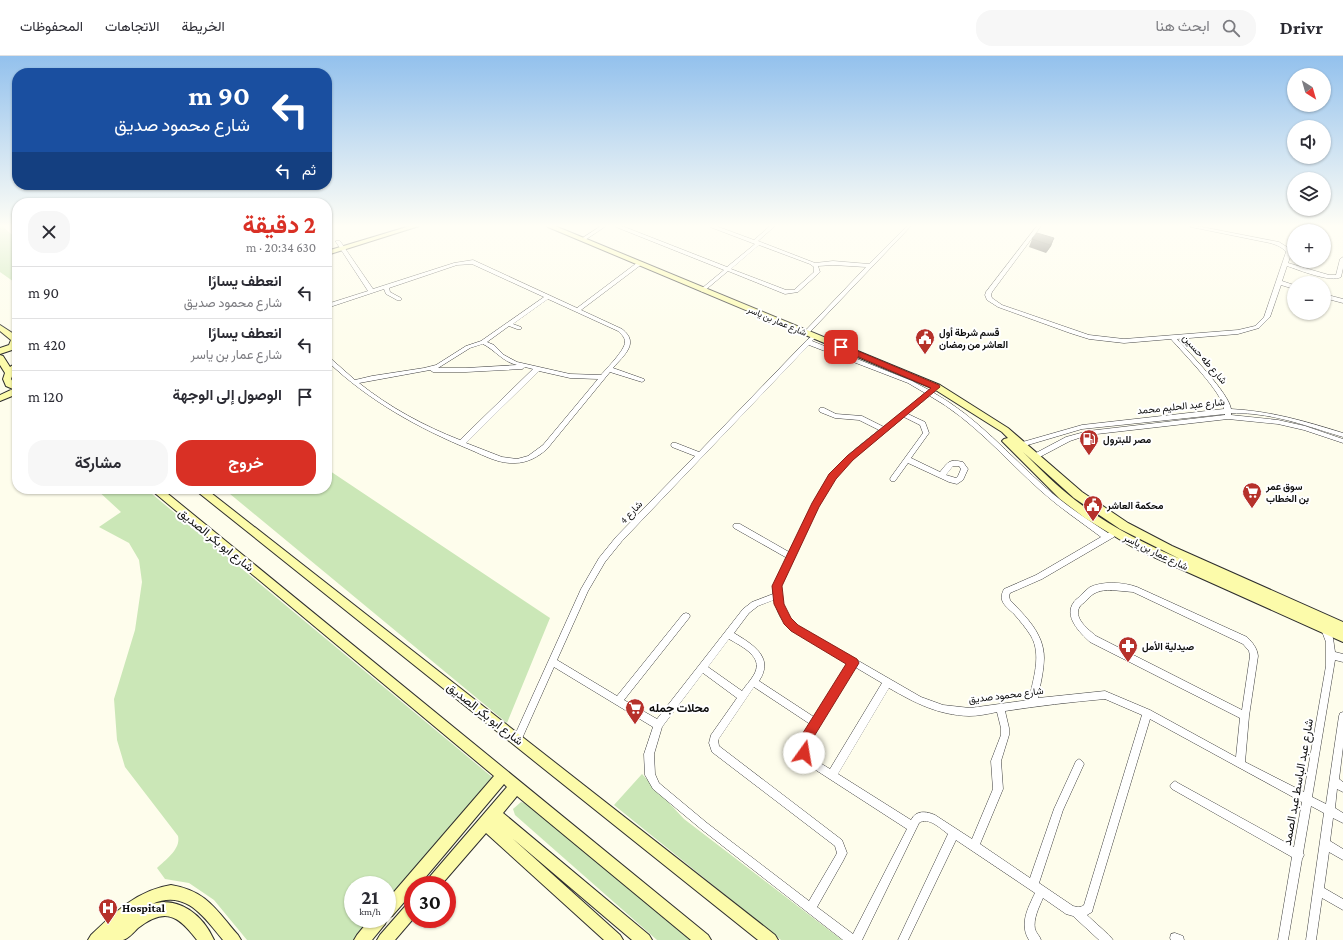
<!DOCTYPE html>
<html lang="ar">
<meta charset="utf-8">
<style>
:root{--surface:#fff;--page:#f7f7f7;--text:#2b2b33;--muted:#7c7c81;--line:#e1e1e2;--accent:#d93025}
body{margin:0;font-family:"Crimson Pro",Vazirmatn,serif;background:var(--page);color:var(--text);direction:rtl;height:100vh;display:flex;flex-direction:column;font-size:15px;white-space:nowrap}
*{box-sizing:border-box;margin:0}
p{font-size:13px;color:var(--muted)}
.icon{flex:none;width:22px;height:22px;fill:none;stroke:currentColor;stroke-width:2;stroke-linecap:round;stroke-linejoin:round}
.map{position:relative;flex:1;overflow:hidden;direction:ltr}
.details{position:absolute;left:12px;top:142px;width:320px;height:296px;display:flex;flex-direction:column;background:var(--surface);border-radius:16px;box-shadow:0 1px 3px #0004;direction:rtl}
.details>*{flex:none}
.guide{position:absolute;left:12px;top:12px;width:320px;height:122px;border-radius:16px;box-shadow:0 1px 3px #0004;direction:rtl;background:#1a4fa0;color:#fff;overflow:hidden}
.needle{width:26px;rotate:143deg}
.fabs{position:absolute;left:1287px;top:12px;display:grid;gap:8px}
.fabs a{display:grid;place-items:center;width:44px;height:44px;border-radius:50%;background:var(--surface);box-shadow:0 1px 3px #0004;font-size:20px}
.speed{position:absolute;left:344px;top:820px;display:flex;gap:8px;font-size:20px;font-weight:700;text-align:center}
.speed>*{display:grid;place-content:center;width:52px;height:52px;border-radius:50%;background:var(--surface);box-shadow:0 1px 3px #0004;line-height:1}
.speed small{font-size:10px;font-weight:400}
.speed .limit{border:6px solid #d22;background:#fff;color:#111}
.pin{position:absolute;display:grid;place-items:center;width:34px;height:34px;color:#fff;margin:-17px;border-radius:8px;box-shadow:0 2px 6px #0006}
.me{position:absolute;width:44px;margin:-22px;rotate:13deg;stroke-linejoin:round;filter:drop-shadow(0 0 3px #0008)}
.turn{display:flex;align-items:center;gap:14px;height:84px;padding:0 16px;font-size:18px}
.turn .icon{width:52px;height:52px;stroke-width:2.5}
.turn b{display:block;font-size:28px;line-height:34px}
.then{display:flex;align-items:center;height:38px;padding:0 16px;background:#0003;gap:8px;font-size:15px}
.round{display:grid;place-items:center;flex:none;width:42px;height:42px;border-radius:16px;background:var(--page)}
.head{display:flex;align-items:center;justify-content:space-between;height:68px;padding:0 16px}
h1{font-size:24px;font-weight:700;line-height:30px;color:var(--accent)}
.button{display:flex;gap:8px;margin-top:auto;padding:8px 16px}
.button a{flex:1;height:46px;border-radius:16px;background:var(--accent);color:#fff;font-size:16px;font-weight:700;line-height:46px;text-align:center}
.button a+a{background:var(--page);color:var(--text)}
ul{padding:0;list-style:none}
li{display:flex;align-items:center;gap:12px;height:52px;padding:0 16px;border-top:1px solid var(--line)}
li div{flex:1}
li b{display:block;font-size:15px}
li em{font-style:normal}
header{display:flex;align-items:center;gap:24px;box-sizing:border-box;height:56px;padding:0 20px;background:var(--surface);border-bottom:1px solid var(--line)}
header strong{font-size:19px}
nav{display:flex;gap:22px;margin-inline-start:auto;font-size:14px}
.search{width:280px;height:36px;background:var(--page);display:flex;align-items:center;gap:10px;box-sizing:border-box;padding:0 14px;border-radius:16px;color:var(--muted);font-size:15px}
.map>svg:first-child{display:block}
.green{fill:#cbe7b7}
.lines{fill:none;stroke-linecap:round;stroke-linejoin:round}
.street-casing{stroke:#3f3f3f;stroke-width:1}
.secondary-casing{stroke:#2e2e2e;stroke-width:2}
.street{fill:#fff;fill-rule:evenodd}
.secondary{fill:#fcfbaa;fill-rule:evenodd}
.wall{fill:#48443f}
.shaded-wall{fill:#3b3733}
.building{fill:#544f49;stroke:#3b3733}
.route{fill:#d93025;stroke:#8d1f18}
.labels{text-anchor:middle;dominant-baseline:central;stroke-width:4;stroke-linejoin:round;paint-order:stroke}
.far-street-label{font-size:9px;fill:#0c0c0c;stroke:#fff}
.poi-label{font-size:10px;font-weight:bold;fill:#0c0c0c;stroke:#fff;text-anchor:start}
.street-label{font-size:10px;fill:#0c0c0c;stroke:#fff}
.near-street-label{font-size:12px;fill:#0c0c0c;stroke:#fff}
.near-poi-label{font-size:12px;font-weight:bold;fill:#0c0c0c;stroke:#fff;text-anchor:start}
</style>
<header>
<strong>Drivr</strong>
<div class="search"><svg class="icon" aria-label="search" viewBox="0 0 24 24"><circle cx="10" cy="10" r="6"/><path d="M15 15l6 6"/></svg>ابحث هنا</div>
<nav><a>الخريطة</a><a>الاتجاهات</a><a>المحفوظات</a></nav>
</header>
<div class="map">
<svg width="1343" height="884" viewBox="0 0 1343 884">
<rect width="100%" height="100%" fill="#fefdec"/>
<g class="green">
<path d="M0 170H2L17 183V228L0 216Z"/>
<path d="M327 413 550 562 507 667 224 433H327Z"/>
<path d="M96 433H146L492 721 387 848V829H353V863H375L357 884H247L214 844 189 827 165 823 157 812C166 803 181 793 178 780L125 711 117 684 114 643 135 574 142 526 139 504 129 487 99 471 121 456Z"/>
<path d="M642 718 684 763 842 884H781L614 749Z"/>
<path d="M521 746 530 749 695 884H657L515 759 513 753Z"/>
</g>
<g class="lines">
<g class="street-casing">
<g id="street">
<path d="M601 170H606L585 184 581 183Z"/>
<path d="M616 170H622L727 211 755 188 710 171V170H716L754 184 770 170H775L758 185 815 207 833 205 869 208 907 170H911L808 278 806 279 803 277 804 276 866 211 833 209 818 210 820 216 819 217 798 236 785 238 728 215 703 236 701 235V233L724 214 616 171ZM759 189 810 208 814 211V216L794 234H786L731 213Z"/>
<path d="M1037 170H1041L992 236 991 239 992 242 1002 249 1089 279 1124 283 1238 274 1255 270 1264 261 1286 196C1282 191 1277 189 1270 187L1191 171 1189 170H1197L1279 186 1287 191 1292 196 1288 207 1329 219H1336L1340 203 1343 201V212L1341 221C1331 227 1299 214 1287 210L1282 225 1294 229V233L1281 229 1270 261 1259 272 1238 278 1177 283C1189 297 1229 337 1231 353 1270 355 1305 365 1343 377V381C1313 372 1284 361 1253 358 1246 357 1238 358 1231 357V359L1278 364 1305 370 1343 383V387L1304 374 1278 368 1228 363 1088 379 1070 385 1036 403H1032L1031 401 1032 399 1066 381 1088 375 1225 359V358L1082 373 1021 391H1019L1018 389 1019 387 1082 369 1224 353C1223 337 1183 297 1171 283L1124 287 1089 283 1070 277 998 251 987 244 985 239 986 236Z"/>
<path d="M336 185H340L373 233 454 207 473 204 577 252 638 206H642V208L581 254 622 273C640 287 624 299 613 312L644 323 645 324 642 326 610 316 547 393C538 401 527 407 515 407 499 408 485 400 471 394 418 372 369 345 327 305V300L329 301 355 324 372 320 424 312 436 309 466 290 481 285 544 241 472 208 457 209 389 232 390 236 401 242V244H397L386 238 384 233 327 252V248L368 235 336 186ZM548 243 618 275C621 278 625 281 625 286 625 294 607 312 601 319L570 318 517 306 504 299 494 289 487 286 509 270 517 273H521V271L513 268ZM483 288C495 294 503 306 517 309L466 312H438L470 292ZM525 311 533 313 460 384C424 370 389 351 359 327L430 314 433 316H466L522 313ZM539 315 570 322 598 323 543 389 528 400 517 403 502 401 466 387Z"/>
<path d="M1324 238 1343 243V247L1324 242Z"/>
<path d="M814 278 817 280 812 285 912 325 929 334 935 330H939L940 331 934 337C977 361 1009 399 1046 432 1065 449 1087 463 1108 477L1111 476 1114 477 1115 479 1114 481 1042 523 1010 537 1009 540 1010 544C1025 560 1044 577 1044 602 1044 615 1040 629 1038 642L1105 635 1150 654 1236 701 1240 662 1090 586C1080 577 1063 560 1074 546 1074 545 1078 542 1078 542 1082 538 1086 534 1090 531 1103 525 1123 526 1137 531L1247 581C1253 587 1257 592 1258 600L1249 660 1245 706 1304 736 1326 610V586L1321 573 1322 570 1325 569 1328 570 1333 582 1335 596 1343 598V606L1335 604 1312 741 1326 748 1339 660 1340 657 1343 656V691L1339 723 1343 726V736L1337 733 1335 752 1343 757V767L1333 762 1330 785 1343 793V804L1329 796 1324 832 1343 843V854L1322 842 1316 884H1306L1324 757 1311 750 1303 797 1304 799 1302 803 1288 884H1278L1292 801 1172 733 1170 730 1172 727 1175 725 1178 727 1294 791 1302 746 1150 663 1093 852 1092 856 1087 859C1092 864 1111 880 1113 884H1099L1073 860 1066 858 1043 842C1039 851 1033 863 1035 873 1036 877 1040 880 1041 884H1029C1019 868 1028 852 1035 837L956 784 908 884H898L948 778C941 773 928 760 919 767L862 884H843L701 773 653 733 645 719 644 698 653 671 554 611 520 687 517 688 514 687 513 684 514 681 581 533 599 502 616 481 695 400 672 391 671 389 672 387H676L699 396 806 285ZM809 289 908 327 925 337 884 371 862 360 836 358 824 352H820L819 354 820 356 835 362 859 364 879 374C862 388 842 402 829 420 813 443 802 471 789 496L740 468H734L733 470 734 472 787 502 773 530V538L752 546 743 553 657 663 624 644 689 562 690 560 689 558 686 557 683 558 617 640 557 604 588 535 605 506 622 485ZM930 340C973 364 1004 402 1041 435 1060 452 1081 466 1101 481L1036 519 1004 533C1002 537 1001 540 1002 544 1004 550 1010 554 1014 558 1020 565 1026 572 1031 580 1042 599 1033 623 1029 644L970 652 943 649 921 641 798 570C785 558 781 547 781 530L818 451 834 423 852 404 904 361 920 369 923 377 891 421 890 423 891 425H895L908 407 949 426 957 428 963 424 968 413 963 406C949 403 949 405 940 416L911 402 929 377 925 366 908 358ZM953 410H959L961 413 958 420 956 422 946 419ZM1111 534 1133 536 1243 588 1249 595 1250 600 1242 654 1096 580C1089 574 1074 563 1079 552 1080 549 1084 547 1086 545 1093 536 1100 534 1111 534ZM774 544C778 558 781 565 792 574L848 607 814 661 759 625C775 601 752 588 734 577L749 557 758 550ZM729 583C739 589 761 599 756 614 754 621 746 629 742 635L708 611ZM855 611 882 627 830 713C819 706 806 701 809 685ZM703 617 737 642 711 679 709 687 712 696 835 790 837 797 836 799 809 845 707 767 659 727 655 718 654 698 662 671ZM754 631 810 668C801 683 793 694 808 709L907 773 853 878 817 851 843 805 847 797 842 784 719 690 718 684ZM889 632C915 647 938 659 969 660 978 660 988 658 997 656L1001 672V679L991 705 993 733 972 783 935 759C926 755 916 754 911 764L838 718ZM1105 643 1142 659 1084 849C1080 852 1077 851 1073 850L1039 827 1063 754 1084 708 1082 705 1079 703 1076 705 1054 753 1030 822 980 788 1003 733 1001 705 1009 679V672L1005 655C1038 650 1071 646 1105 643Z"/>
<path d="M1175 877 1183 880 1184 884H1171L1170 882 1171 878Z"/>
</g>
</g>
<g class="secondary-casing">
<g id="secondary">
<path d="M410 170H419L327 199V195Z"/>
<path d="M547 170H555L940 329 1008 372 1082 436 1128 467 1172 490 1343 566V586L1136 493 1119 483 1085 462 1060 443 1002 385 1004 383 1008 382 1002 376 934 333 548 171ZM1023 396 1074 442 1120 473 1180 503C1143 487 1107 469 1075 444 1057 430 1040 413 1023 396Z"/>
<path d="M0 269 17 280V289L15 293 0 298V292L9 289 11 284 0 275Z"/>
<path d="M0 299 3 300 10 311 17 306V314L13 318 11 323 13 326 17 328V338L0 345V339L13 333 6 330 3 323 5 317 0 309Z"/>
<path d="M150 433H162L708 879 711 884H691L517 740 503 757 649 879 652 884H632L512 782 620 879 623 884H604L486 777 441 829H425L427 824 507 731 504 728 419 829H413V836L392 860 387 862V863L385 868 372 884H354L357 879 370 863H387V844L494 720Z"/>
<path d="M194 433H206L775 879 778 884H758Z"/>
<path d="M171 829C207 835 216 854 238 879L241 884H223C204 861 186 833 152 848 179 840 203 859 214 884H197C178 859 165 851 138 872 134 876 128 883 123 884 114 884 98 884 88 884L91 879C115 856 138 834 171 829Z"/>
<path d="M413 845V863L395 884H377L380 879 408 847Z"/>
</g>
</g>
<use href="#street" class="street"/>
<use href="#secondary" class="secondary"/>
</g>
<path class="wall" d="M1054 182 1051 190 1046 197 1029 191 1032 183Z"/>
<path class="shaded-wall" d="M1054 182 1051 190 1046 197 1050 189Z"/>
<path class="building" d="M1037 177 1054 182 1050 189 1032 183Z"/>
<linearGradient id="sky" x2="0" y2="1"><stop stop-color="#93c1ed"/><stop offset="0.58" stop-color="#fffef6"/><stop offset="1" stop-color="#fffef6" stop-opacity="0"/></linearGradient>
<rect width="1343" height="293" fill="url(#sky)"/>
<path class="route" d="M841 288 939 329 940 331 853 404 836 423 819 451 782 530 784 548 791 562 798 569 857 603 859 607 810 687V697L809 701 804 703 800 701 797 691 801 680 846 608 791 575 784 568 774 548 772 530 812 447 829 418 847 400 931 332 838 292V289Z"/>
<defs>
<g id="civic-pin" transform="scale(1)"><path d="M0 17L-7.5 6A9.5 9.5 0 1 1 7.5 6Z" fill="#b6312a" stroke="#fff"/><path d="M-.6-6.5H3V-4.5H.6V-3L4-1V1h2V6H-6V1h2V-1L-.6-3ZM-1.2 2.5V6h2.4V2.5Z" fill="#fff"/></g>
<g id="fuel-pin" transform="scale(1)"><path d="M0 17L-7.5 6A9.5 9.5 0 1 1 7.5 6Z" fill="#b6312a" stroke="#fff"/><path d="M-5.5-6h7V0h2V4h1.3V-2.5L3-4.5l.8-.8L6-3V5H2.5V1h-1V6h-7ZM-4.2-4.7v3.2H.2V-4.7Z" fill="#fff"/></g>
<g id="supermarket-pin" transform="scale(1)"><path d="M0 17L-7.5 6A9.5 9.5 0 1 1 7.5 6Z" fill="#b6312a" stroke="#fff"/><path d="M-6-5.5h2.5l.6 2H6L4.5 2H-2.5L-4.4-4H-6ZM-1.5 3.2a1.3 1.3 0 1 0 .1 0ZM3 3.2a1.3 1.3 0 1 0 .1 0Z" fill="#fff"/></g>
<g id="pharmacy-pin" transform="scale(1)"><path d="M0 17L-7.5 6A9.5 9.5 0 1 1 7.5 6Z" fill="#b6312a" stroke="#fff"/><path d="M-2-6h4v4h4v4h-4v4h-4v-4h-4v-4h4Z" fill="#fff"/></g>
<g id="hospital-pin" transform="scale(1)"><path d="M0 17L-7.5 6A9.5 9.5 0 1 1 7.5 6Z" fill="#b6312a" stroke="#fff"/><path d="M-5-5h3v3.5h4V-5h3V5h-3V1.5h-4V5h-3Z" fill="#fff"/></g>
</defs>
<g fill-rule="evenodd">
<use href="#civic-pin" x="925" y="282"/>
<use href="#fuel-pin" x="1089" y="383"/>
<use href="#supermarket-pin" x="1252" y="436"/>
<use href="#civic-pin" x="1093" y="449"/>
<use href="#pharmacy-pin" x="1128" y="590"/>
<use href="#supermarket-pin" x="635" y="652"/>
<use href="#hospital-pin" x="108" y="852"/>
</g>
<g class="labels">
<g class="far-street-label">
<text transform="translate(777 265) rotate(23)">شارع عمار بن ياسر</text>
</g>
<g class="poi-label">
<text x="939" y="276">قسم شرطة أول<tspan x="939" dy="12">العاشر من رمضان</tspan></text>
<text x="1103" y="383">مصر للبترول</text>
<text x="1266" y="430">سوق عمر<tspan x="1266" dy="12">بن الخطاب</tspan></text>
<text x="1107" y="449">محكمة العاشر</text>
<text x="1142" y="590">صيدلية الأمل</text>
</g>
<g class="street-label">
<text transform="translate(1205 303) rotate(49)">شارع طه حسين</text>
<text transform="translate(1181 350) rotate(-6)">شارع عبد الحليم محمد</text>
<text transform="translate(631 456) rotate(-46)">شارع 4</text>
<text transform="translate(1156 496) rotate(26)">شارع عمار بن ياسر</text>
<text transform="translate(1006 639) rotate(-7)">شارع محمود صديق</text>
</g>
<g class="near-street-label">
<text transform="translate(216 484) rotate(39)">شارع ابو بكر الصديق</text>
<text transform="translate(485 658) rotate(38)">شارع ابو بكر الصديق</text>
<text transform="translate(1298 726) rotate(-80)">شارع عبد الباسط عبد الصمد</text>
</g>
<g class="near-poi-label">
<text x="649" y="652">محلات جمله</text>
<text x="122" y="852">Hospital</text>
</g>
</g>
</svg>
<div class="fabs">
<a><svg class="needle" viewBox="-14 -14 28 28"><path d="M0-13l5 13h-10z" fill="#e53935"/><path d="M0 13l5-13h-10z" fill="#7c7c81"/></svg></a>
<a><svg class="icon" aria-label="sound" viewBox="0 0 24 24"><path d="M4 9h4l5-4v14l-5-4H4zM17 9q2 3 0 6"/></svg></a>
<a><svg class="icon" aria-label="layers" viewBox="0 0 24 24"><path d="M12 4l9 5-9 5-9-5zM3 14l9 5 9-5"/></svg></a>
<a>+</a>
<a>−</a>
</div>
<div class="speed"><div>21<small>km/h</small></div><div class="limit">30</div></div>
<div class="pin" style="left:841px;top:291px;background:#d93025"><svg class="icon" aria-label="arrive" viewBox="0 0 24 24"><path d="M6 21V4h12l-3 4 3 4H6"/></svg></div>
<svg class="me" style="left:804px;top:697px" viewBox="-20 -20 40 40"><circle r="19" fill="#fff"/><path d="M0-13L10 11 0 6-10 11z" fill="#d93025"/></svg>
<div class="guide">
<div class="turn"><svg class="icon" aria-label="left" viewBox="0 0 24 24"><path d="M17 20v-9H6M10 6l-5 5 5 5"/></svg><div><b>90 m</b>شارع محمود صديق</div></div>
<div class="then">ثم<svg class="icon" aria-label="left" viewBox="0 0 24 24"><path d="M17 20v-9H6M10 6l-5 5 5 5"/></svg></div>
</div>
<section class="details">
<div class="head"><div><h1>2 دقيقة</h1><p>630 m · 20:34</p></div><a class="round"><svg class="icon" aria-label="close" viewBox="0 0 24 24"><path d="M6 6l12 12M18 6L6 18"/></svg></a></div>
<ul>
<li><svg class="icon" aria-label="left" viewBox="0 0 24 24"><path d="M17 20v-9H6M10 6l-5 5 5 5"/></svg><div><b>انعطف يسارًا</b><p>شارع محمود صديق</p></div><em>90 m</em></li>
<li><svg class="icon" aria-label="left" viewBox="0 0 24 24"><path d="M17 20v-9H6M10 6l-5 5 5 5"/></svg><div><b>انعطف يسارًا</b><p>شارع عمار بن ياسر</p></div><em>420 m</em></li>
<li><svg class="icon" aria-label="arrive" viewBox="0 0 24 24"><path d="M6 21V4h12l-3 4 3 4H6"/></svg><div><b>الوصول إلى الوجهة</b></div><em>120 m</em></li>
</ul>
<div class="button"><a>خروج</a><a>مشاركة</a></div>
</section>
</div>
